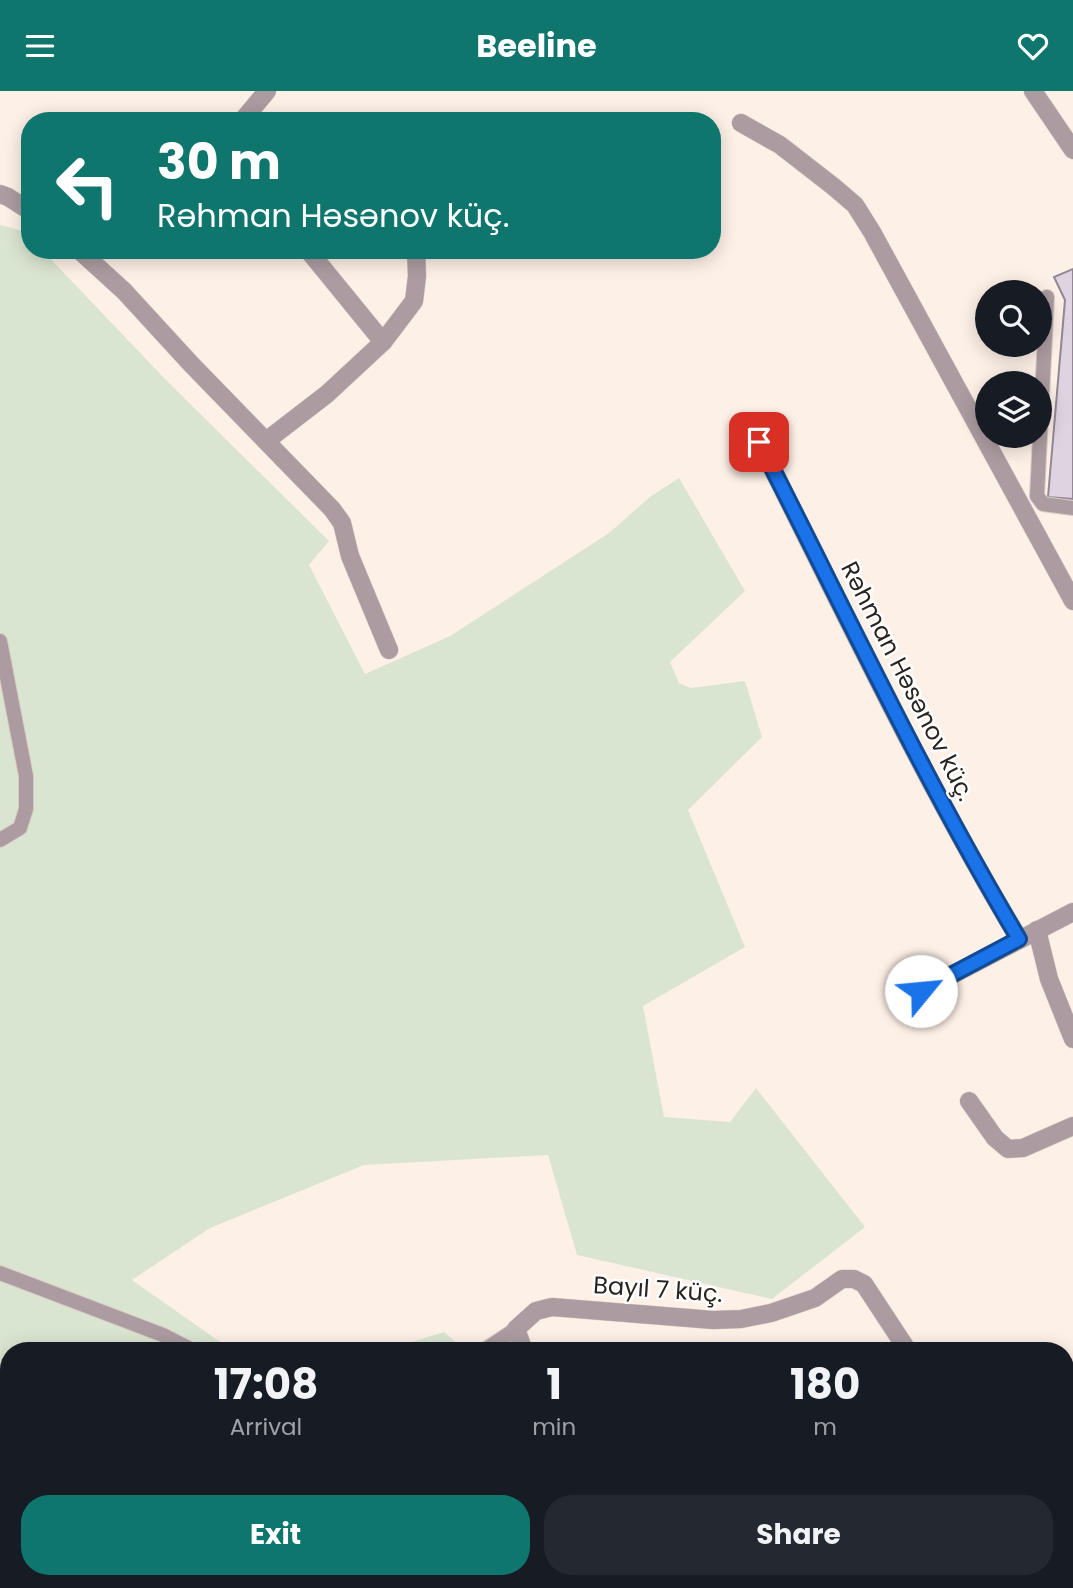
<!DOCTYPE html>
<meta charset="utf-8">
<style>
:root{--surface:#171b24;--page:#242831;--text:#f1f3f6;--muted:#9ea1a6;--accent:#0f766e}
body{margin:0;font-family:Poppins,sans-serif;background:var(--page);color:var(--text);height:100vh;display:flex;flex-direction:column;font-size:26px;white-space:nowrap}
*{box-sizing:border-box;margin:0}
p{font-size:23px;color:var(--muted)}
.icon{flex:none;width:38px;height:38px;fill:none;stroke:currentColor;stroke-width:2;stroke-linecap:round;stroke-linejoin:round}
.map{position:relative;flex:1;overflow:hidden}
.drawer{position:absolute;left:0px;top:1251px;width:1074px;height:247px;display:flex;flex-direction:column;background:var(--surface);border-radius:28px 28px 0 0;box-shadow:0 4px 18px #0003}
.drawer>*{flex:none}
.guide{position:absolute;left:21px;top:21px;width:700px;height:147px;border-radius:28px;box-shadow:0 4px 18px #0003;background:#0f766e;color:#fff;overflow:hidden}
.fabs{position:absolute;left:975px;top:189px;display:grid;gap:14px}
.fabs a{display:grid;place-items:center;width:77px;height:77px;border-radius:50%;background:var(--surface);box-shadow:0 4px 18px #0003;font-size:35px}
.pin{position:absolute;display:grid;place-items:center;width:60px;height:60px;color:#fff;margin:-30px;border-radius:14px;box-shadow:0 4px 10px #0006}
.me{position:absolute;width:77px;margin:-38px;rotate:62deg;stroke-linejoin:round;filter:drop-shadow(0 0 5px #0008)}
.turn{display:flex;align-items:center;gap:24px;height:147px;padding:0 21px;font-size:32px}
.turn .icon{width:91px;height:91px;stroke-width:2.5}
.turn b{display:block;font-size:49px;line-height:60px}
.eta{display:flex;justify-content:space-evenly;align-items:center;height:119px;text-align:center}
.eta b{font-size:42px;font-weight:700;line-height:49px}
.button{display:flex;gap:14px;margin-top:auto;padding:14px 21px}
.button a{flex:1;height:80px;border-radius:28px;background:var(--accent);color:#fff;font-size:28px;font-weight:700;line-height:80px;text-align:center}
.button a+a{background:var(--page);color:var(--text)}
header{display:flex;justify-content:space-between;align-items:center;height:91px;padding:0 21px;background:var(--accent);color:#fff;font-size:32px;font-weight:700}
.map>svg:first-child{display:block}
.green{fill:#dae5d1}
.building{fill:#dfd3e1;stroke:#928894;stroke-width:2}
.lines{fill:none;stroke-linecap:round;stroke-linejoin:round}
.lane-casing{stroke:#d7cbc3;stroke-width:16}
.street-casing{stroke:#d7cbc3;stroke-width:19}
.path{stroke:#9c928b;stroke-width:4.5;stroke-dasharray:3.5 3.5;stroke-linecap:butt}
.lane{stroke:#ac9ca2;stroke-width:14}
.street{stroke:#ac9ca2;stroke-width:18}
.route-casing{stroke:#114b97;stroke-width:18}
.route{stroke:#1a73e8;stroke-width:12}
.labels{text-anchor:middle;dominant-baseline:central;stroke-width:5;stroke-linejoin:round;paint-order:stroke}
.street-label{font-size:24px;fill:#2a2420;stroke:#fff}
</style>
<header><svg class="icon" aria-label="menu" viewBox="0 0 24 24"><path d="M4 6h16M4 12h16M4 18h16"/></svg>Beeline<svg class="icon" aria-label="heart" viewBox="0 0 24 24"><path d="M12 20l-8-8c-3-5 5-10 8-4 3-6 11-1 8 4z"/></svg></header>
<div class="map">
<svg width="1073" height="1497" viewBox="0 0 1073 1497">
<rect width="100%" height="100%" fill="#fdf0e7"/>
<g class="green">
<path d="M0 134 23 140 30 147V159H42L167 290 329 450 309 474 365 583 450 545 609 442 650 406 679 387 745 500 670 571 679 592 691 597 745 590 762 646 688 719 745 856 643 915 664 1026 730 1031 756 997 865 1136 772 1208 577 1164 548 1064 364 1074 210 1137 132 1189 233 1260H9V1489H757L766 1497H0Z"/>
<path d="M444 1241 466 1260H383L387 1259Z"/>
</g>
<path class="building" d="M1073 178V408L1048 406 1065 209 1054 186Z"/>
<g class="lines">
<g class="lane-casing">
<g id="lane">
<path d="M1047 206 1037 405 1043 413 1073 417"/>
<path d="M0 550 26 685V718L20 737 0 749"/>
<path d="M0 1182 163 1244 194 1260"/>
<path d="M483 1260 516 1238"/>
<path d="M537 1489 548 1497"/>
<path d="M676 1489 689 1497"/>
</g>
</g>
<g class="street-casing">
<g id="street">
<path d="M1033 0 1073 59"/>
<path d="M242 30 267 0"/>
<path d="M741 32 780 54 834 96 855 114 872 141 1073 510"/>
<path d="M0 103 8 106 30 120"/>
<path d="M79 159 124 200 191 273 332 418 342 432 350 465 389 559"/>
<path d="M383 251 414 210 417 185 416 159"/>
<path d="M266 350 327 303 383 251 308 159"/>
<path d="M759 351C843 518 923 688 1019 848"/>
<path d="M1037 839 1049 888 1073 948"/>
<path d="M921 900 1073 821"/>
<path d="M969 1010 995 1047 1008 1058 1023 1057 1073 1035"/>
<path d="M524 1260 516 1238 536 1220 552 1216 713 1229 741 1228 771 1222 815 1207 842 1188H854L864 1193 908 1260"/>
<path d="M1066 1456 1067 1458"/>
<path d="M812 1489 818 1497"/>
</g>
</g>
<g class="path">
<path d="M0 1428 9 1437"/>
<path d="M56 1489 63 1497"/>
</g>
<use href="#lane" class="lane"/>
<use href="#street" class="street"/>
</g>
<g class="lines">
<g class="route-casing">
<path id="route" d="M759 351C844 517 923 687 1019 848L921 900"/>
</g>
<use href="#route" class="route"/>
</g>
<g class="labels">
<g class="street-label">
<text transform="translate(908 590) rotate(63)">Rəhman Həsənov küç.</text>
<text transform="translate(658 1198) rotate(4)">Bayıl 7 küç.</text>
</g>
</g>
</svg>
<div class="fabs">
<a><svg class="icon" aria-label="search" viewBox="0 0 24 24"><circle cx="10" cy="10" r="6"/><path d="M15 15l6 6"/></svg></a>
<a><svg class="icon" aria-label="layers" viewBox="0 0 24 24"><path d="M12 4l9 5-9 5-9-5zM3 14l9 5 9-5"/></svg></a>
</div>
<div class="pin" style="left:759px;top:351px;background:#d93025"><svg class="icon" aria-label="arrive" viewBox="0 0 24 24"><path d="M6 21V4h12l-3 4 3 4H6"/></svg></div>
<svg class="me" style="left:921px;top:900px" viewBox="-20 -20 40 40"><circle r="19" fill="#fff"/><path d="M0-13L10 11 0 6-10 11z" fill="#1a73e8"/></svg>
<div class="guide">
<div class="turn"><svg class="icon" aria-label="left" viewBox="0 0 24 24"><path d="M17 20v-9H6M10 6l-5 5 5 5"/></svg><div><b>30 m</b>Rəhman Həsənov küç.</div></div>
</div>
<section class="drawer">
<div class="eta">
<div><b>17:08</b><p>Arrival</p></div>
<div><b>1</b><p>min</p></div>
<div><b>180</b><p>m</p></div>
</div>
<div class="button"><a>Exit</a><a>Share</a></div>
</section>
</div>
